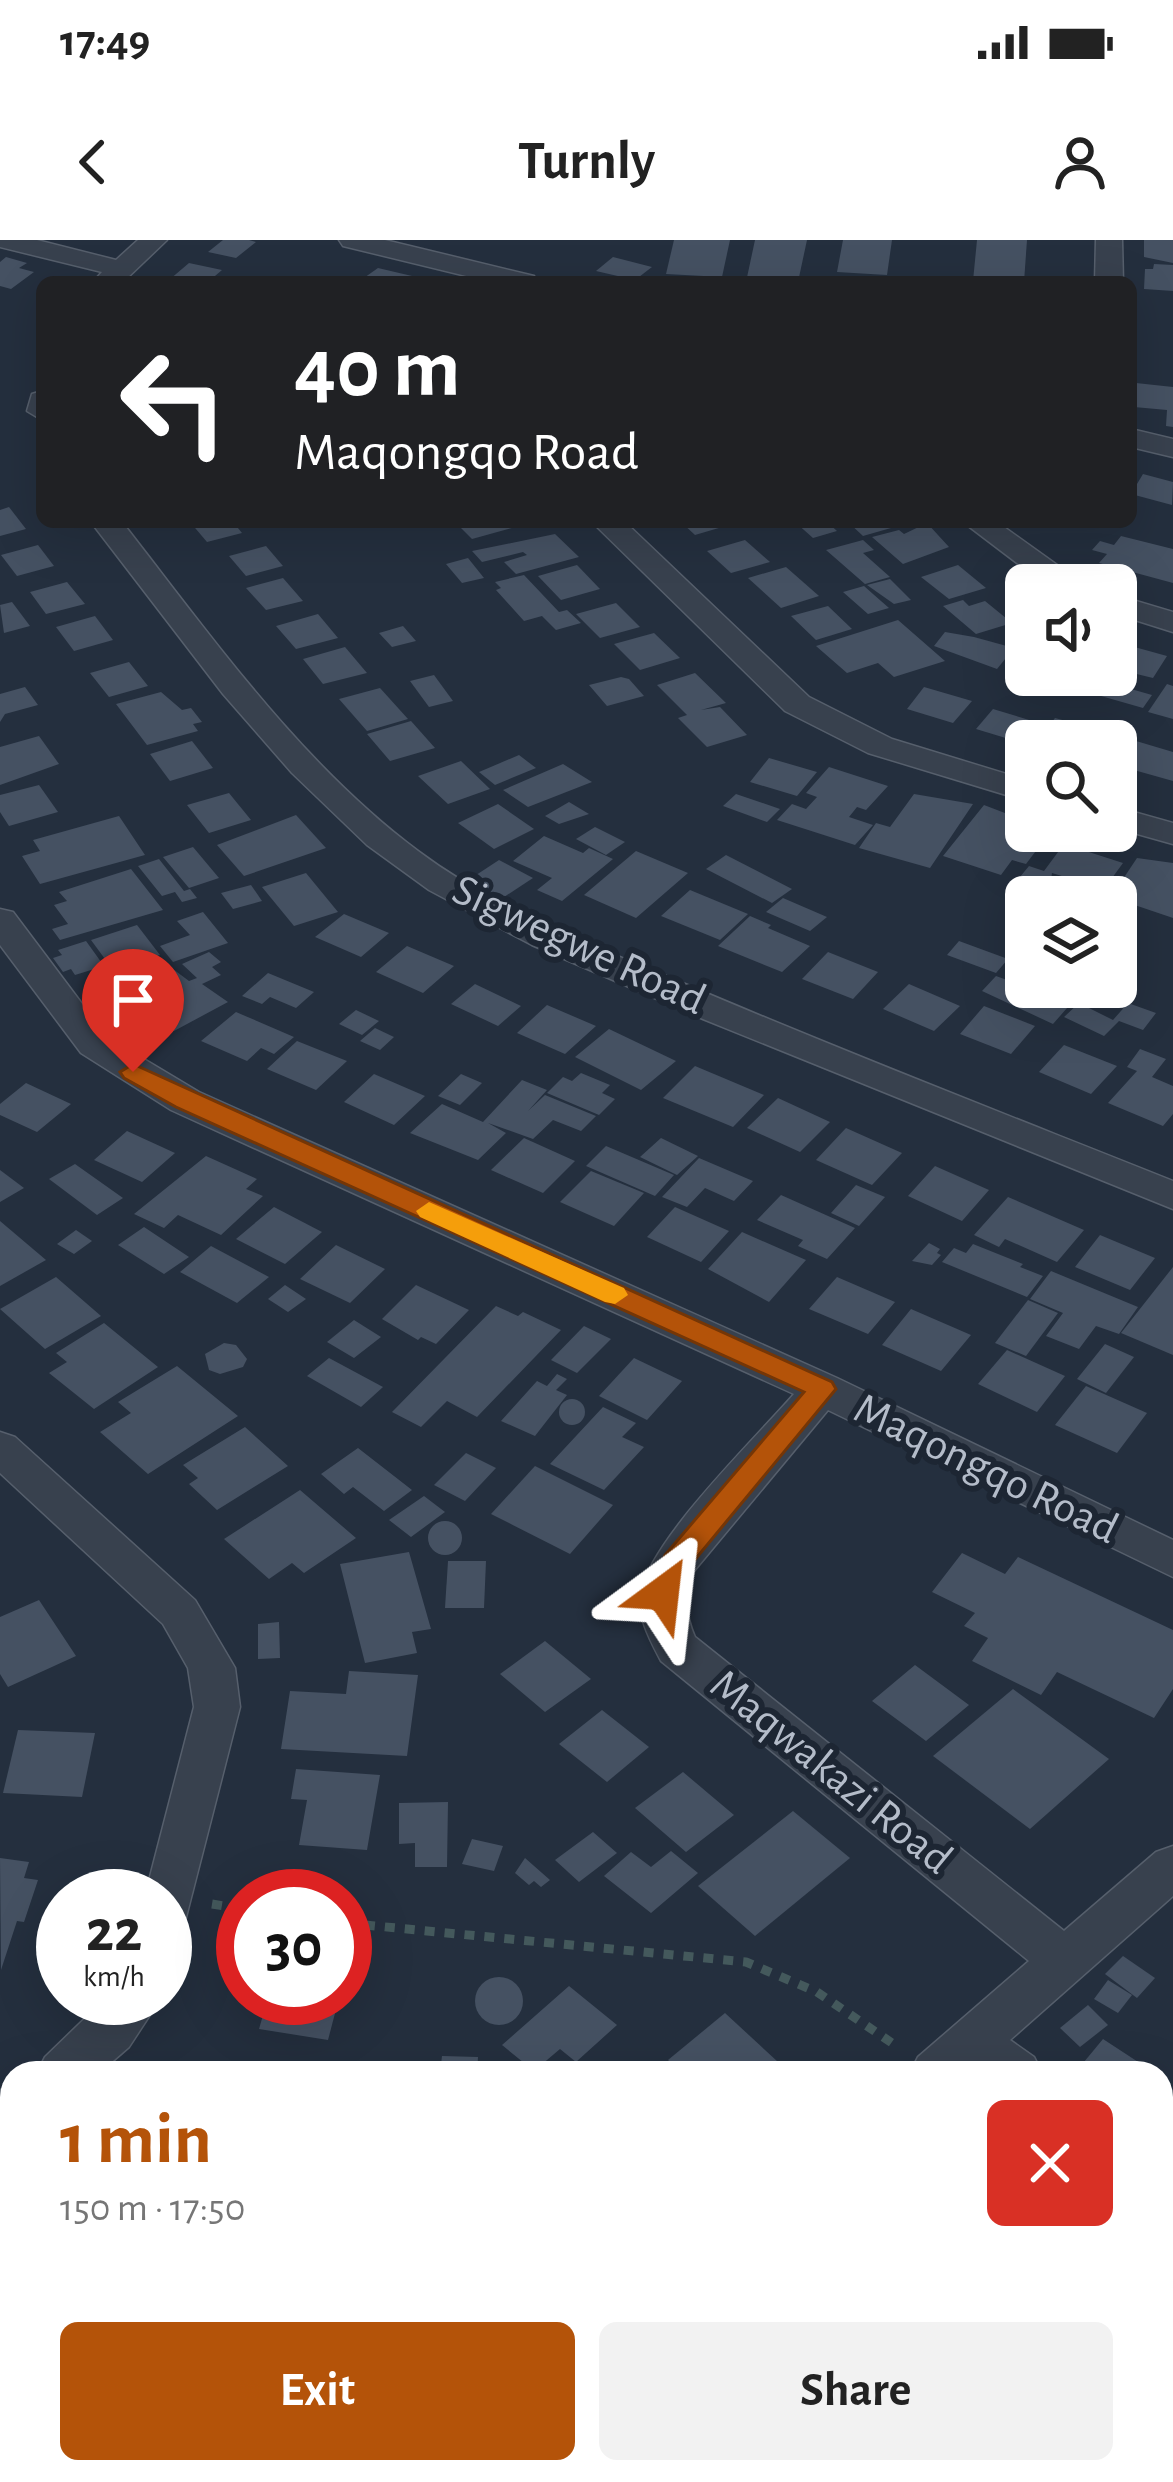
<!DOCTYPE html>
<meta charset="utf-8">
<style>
:root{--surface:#fff;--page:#f2f2f2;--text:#222;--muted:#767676;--accent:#b45309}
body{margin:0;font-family:"Alegreya Sans",sans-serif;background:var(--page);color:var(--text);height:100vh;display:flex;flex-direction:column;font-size:45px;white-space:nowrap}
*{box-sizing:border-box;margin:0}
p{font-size:39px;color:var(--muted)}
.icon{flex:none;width:66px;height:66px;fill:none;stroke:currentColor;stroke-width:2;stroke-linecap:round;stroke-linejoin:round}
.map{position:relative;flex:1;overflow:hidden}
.panel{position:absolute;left:0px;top:1821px;width:1173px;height:423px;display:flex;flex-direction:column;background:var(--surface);border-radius:36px 36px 0 0;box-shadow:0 12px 48px #0002}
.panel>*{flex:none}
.banner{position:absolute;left:36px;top:36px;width:1101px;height:252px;border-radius:18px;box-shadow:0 12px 48px #0002;background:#202124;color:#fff;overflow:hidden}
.fabs{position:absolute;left:1005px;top:324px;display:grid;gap:24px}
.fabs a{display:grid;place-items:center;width:132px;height:132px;border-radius:18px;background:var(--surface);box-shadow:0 12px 48px #0002;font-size:60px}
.speed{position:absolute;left:36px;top:1629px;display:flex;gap:24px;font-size:60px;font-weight:700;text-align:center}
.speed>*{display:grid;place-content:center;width:156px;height:156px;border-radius:50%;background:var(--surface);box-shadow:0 12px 48px #0002;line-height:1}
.speed small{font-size:30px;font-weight:400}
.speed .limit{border:18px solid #d22;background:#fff;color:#111}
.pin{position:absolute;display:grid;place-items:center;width:102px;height:102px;color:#fff;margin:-123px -51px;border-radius:50% 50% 50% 0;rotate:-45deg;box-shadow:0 0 12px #0007}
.pin .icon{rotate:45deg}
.me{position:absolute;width:132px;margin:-66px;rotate:30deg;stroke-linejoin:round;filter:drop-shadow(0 0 9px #0008)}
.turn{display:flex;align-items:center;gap:42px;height:252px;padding:0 60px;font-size:54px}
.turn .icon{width:156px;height:156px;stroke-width:2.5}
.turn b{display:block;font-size:84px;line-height:102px}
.round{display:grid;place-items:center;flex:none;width:126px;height:126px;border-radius:18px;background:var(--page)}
.overview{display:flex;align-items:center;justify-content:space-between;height:204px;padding:0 60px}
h1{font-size:72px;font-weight:600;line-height:90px;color:var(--accent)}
.primary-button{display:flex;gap:24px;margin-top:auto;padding:24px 60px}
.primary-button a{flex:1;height:138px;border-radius:18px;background:var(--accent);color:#fff;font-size:48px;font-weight:600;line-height:138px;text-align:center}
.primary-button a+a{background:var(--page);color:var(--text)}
.status{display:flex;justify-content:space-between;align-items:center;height:84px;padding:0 60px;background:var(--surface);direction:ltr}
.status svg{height:33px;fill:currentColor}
header{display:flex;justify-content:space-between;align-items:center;height:156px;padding:0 60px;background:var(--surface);font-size:54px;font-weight:600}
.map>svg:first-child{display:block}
.building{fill:#455162}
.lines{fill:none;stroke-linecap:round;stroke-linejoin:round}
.minor-casing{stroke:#565f6c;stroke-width:3}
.path{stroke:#44595c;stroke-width:9;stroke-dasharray:10 10;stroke-linecap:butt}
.minor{fill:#38414e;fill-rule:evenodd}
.route{fill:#b45309;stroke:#753606;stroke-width:3}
.slow{fill:#f59e0b}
.labels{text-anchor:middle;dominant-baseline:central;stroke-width:12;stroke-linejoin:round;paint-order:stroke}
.street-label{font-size:45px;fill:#b4bcc9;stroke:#1d2633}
</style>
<div class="status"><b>17:49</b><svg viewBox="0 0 49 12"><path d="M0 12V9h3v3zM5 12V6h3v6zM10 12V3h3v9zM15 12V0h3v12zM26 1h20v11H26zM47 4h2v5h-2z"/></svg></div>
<header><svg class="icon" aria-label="back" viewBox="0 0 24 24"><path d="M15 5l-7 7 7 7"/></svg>Turnly<svg class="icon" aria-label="person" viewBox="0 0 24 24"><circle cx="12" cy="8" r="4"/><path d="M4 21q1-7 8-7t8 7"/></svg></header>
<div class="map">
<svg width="1173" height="2242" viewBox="0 0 1173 2242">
<rect width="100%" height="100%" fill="#242f3e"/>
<g class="building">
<path d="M223 0H249L256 2 236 18 208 12Z"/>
<path d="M674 0H730L722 37 666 34Z"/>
<path d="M755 0H807L798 42H746Z"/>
<path d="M843 0H892L887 35 837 32Z"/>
<path d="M977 0H1027L1024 42 973 41Z"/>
<path d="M1144 0H1173V23L1144 17Z"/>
<path d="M6 17 27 23 19 28 34 32 11 49 0 46V22Z"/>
<path d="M613 17 652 27 635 40 596 31Z"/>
<path d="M189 23 222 30 208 42 169 40Z"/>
<path d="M1154 24 1173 25V51L1144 49 1145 29H1153Z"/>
<path d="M378 28 429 40V42L361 40Z"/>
<path d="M1136 143 1173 147V187L1166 186 1167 170 1134 167Z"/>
<path d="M1143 234 1173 242 1172 265 1131 254Z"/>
<path d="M9 267 26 289 0 296V270Z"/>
<path d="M190 282H233L242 293 207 302Z"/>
<path d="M455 282H530V283L472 299Z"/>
<path d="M681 282H726L729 285 695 295Z"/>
<path d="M795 282H827L837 291 813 298Z"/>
<path d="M848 282H894L898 286 863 296Z"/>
<path d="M927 283 949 307 903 324 872 297 899 290 904 294Z"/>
<path d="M555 294 579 317 516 334 504 322 527 315 523 312 482 322 472 311Z"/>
<path d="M1121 296 1173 309V343L1099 323 1107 314 1092 310 1100 301 1114 305Z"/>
<path d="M745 300 770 322 731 333 707 311Z"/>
<path d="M863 300 874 310 863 313 890 337 865 344 826 310Z"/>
<path d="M38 305 54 326 17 336 1 315Z"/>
<path d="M266 306 283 326 246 336 229 316Z"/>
<path d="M468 318 484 338 462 343 446 324Z"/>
<path d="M577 325 600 349 561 360 538 336Z"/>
<path d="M958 325 986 348 949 359 921 337Z"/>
<path d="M786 327 819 356 781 368 748 338Z"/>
<path d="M524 335 559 372 567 370 581 383 556 390 542 376 524 381 496 350 501 348 495 342Z"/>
<path d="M283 338 303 361 266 370 246 348Z"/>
<path d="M890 339 911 360 894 364 867 345Z"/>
<path d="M67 342 85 364 46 374 30 352Z"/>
<path d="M864 346 873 354 889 368 868 374 843 352Z"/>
<path d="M963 360 969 366 985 361 1012 383 976 394 943 366Z"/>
<path d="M12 362 30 386 4 393 0 365Z"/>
<path d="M616 363 640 387 600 398 576 374Z"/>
<path d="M828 366 852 389 816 400 791 376Z"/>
<path d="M318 374 338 398 296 409 276 386Z"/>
<path d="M95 376 113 400 74 411 56 387Z"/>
<path d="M898 380 945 421 894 437 878 423 847 433 816 406Z"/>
<path d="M403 386 416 401 392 407 379 393Z"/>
<path d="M945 392 974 397 1014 408 997 429 934 406Z"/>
<path d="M654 393 680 418 640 430 614 404Z"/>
<path d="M1120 403 1167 416 1153 438 1116 429Z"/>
<path d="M345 407 367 433 323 444 303 419Z"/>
<path d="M129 422 148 446 109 457 90 433Z"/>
<path d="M695 433 726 463 701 470 720 467 747 495 707 507 678 478 687 475 657 445Z"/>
<path d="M434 435 453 461 429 467 410 441Z"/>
<path d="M621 437 629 439 644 456 607 466 589 445Z"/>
<path d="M1103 441 1152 455 1143 468 1094 454Z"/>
<path d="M1167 444 1173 446V479L1148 472Z"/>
<path d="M25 447 38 465 5 474 0 482V454Z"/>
<path d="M924 447 972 461 953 483 907 469Z"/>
<path d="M380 448 408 479 367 491 339 459Z"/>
<path d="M161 452 182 470 191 468 202 482 193 484 198 491 147 505 116 464Z"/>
<path d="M993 469 1039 483 1022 503 976 489Z"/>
<path d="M1055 478 1110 493 1104 501H1038Z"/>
<path d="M411 481 435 508 390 521 367 494Z"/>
<path d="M39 496 59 524 0 545V507Z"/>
<path d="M1126 498 1173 512V541L1116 525V511Z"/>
<path d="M192 501 213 528 170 541 150 514Z"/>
<path d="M519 515 536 528 495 545 479 532Z"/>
<path d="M769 518 817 532 797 556 750 542Z"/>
<path d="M461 521 490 549 448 564 418 536Z"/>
<path d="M563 524 592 542 528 567 503 550Z"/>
<path d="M829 527 888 546 866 570 857 567 849 577 873 585 855 605 777 580 792 564 806 569 817 557 806 553Z"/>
<path d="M39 545 58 572 9 586 0 572V555Z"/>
<path d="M229 553 251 580 209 593 187 565Z"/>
<path d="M736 554 780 569 767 582 723 566Z"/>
<path d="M914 554 973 564 930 628 859 608 876 583 890 587Z"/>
<path d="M569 562 589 574 559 584 545 576Z"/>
<path d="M498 564 534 589 494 609 458 583Z"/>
<path d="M984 565 1026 581V591H1051L1026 624 1012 620 1001 635 943 616Z"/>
<path d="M296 575 326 608 244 636 217 605Z"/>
<path d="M119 576 145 615 40 644 22 616 40 611 33 600Z"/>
<path d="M595 587 625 602 606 615 576 599Z"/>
<path d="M544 596 583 613 589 608 613 619 562 661 537 650 552 638 513 621Z"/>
<path d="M1064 604 1123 623 1104 649 1052 633 1051 640 1080 649 1073 657H1036L1010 649 1029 626 1044 631Z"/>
<path d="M193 607 219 638 189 648 163 617Z"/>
<path d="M636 611 688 633 636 678 584 655Z"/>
<path d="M726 615 792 649 772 663 706 629Z"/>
<path d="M1137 618 1173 623V678L1111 657Z"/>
<path d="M159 619 184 651 190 649 197 658 182 662 175 652 162 656 138 626Z"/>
<path d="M499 620 533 638 501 659 467 641Z"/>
<path d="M131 629 163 670 60 700 52 689 68 684 54 665 67 661 59 652Z"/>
<path d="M306 633 338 672 294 686 262 647Z"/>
<path d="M251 645 262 661 233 669 221 653Z"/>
<path d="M690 650 748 674 720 700 661 676Z"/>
<path d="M783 658 827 677 810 691 766 672Z"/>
<path d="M203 672 228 703 173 722 160 706 190 695 177 681Z"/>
<path d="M344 674 389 693 361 717 315 697Z"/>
<path d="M750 676 771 685 768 688 810 706 782 732 718 706Z"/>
<path d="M137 685 160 715 113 730 91 700Z"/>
<path d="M86 701 104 726 75 735 71 729 63 732 53 718 62 715 58 710Z"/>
<path d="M959 701 1008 719 996 733 947 715Z"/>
<path d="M407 706 454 726 423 753 376 732Z"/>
<path d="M209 712 221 722 212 727 221 735 202 744 228 762 174 791 158 778 150 782 118 757 173 729 189 741 197 738 182 724Z"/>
<path d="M828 712 878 732 853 759 802 739Z"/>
<path d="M268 733 314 752 296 768 270 757 262 764 242 756Z"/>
<path d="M1012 735 1026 740V747H1045L1075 759 1053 784 982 751 996 736 1007 740Z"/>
<path d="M475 744 521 766 498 786 451 764Z"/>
<path d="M909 744 960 766 934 791 883 769Z"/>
<path d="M1079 763 1113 780 1128 763 1156 773 1143 790 1119 781 1104 796 1064 777Z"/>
<path d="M547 765 596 786 565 814 517 793Z"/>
<path d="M984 766 1035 786 1011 814 960 794Z"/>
<path d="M356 770 379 781 362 795 339 784Z"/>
<path d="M236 772 294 797 274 814 261 808 247 821 201 801Z"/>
<path d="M375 788 394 797 380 810 360 801Z"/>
<path d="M609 789 676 821 641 850 575 817Z"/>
<path d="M297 801 347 821 316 850 267 829Z"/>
<path d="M1064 805 1117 826 1091 854 1039 832Z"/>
<path d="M1140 809 1166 819 1152 837 1173 846V874L1163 886 1108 863 1137 831 1127 827Z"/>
<path d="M695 826 764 855 733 887 663 858Z"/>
<path d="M581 833 610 845 602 853 615 859 599 875 547 853 563 837 572 841Z"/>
<path d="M374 834 425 856 394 885 344 862Z"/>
<path d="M461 834 482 843 460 865 438 856Z"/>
<path d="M522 840 547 850 528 871 545 855 596 876 581 891 553 880 533 899 488 883 506 893 478 920 410 893 442 864 483 882Z"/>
<path d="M26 843 71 864 37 892 0 875V864Z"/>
<path d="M778 858 830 882 800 912 747 888Z"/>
<path d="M846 888 902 913 872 945 816 920Z"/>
<path d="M127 891 175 913 142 942 94 920Z"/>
<path d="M524 898 575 921 543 953 491 930Z"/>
<path d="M661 898 698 916 677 935 640 917Z"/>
<path d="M606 906 674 935 655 956 586 926Z"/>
<path d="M206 916 257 939 246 949 263 956 221 995 178 975 164 988 134 974Z"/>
<path d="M699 918 753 941 734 961 705 948 687 967 662 957Z"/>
<path d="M75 924 123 958 97 975 49 939Z"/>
<path d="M935 926 989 950 962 981 908 956Z"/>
<path d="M0 930 24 948 0 962Z"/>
<path d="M591 931 644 953 614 986 560 962Z"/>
<path d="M856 945 885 957 859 986 831 973Z"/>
<path d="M781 955 855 988 827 1019 798 1006 803 1000 757 980Z"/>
<path d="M1008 957 1084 990 1057 1022 1005 999 999 1007 974 995Z"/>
<path d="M274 967 322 992 285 1024 236 999Z"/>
<path d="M675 967 729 991 701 1022 647 997Z"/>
<path d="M0 981 46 1020 0 1046Z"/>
<path d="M144 987 189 1017 164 1034 118 1005Z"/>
<path d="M76 990 92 1001 74 1014 57 1004Z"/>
<path d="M742 992 806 1020 769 1062 708 1029Z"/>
<path d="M1100 995 1155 1018 1130 1050 1075 1027Z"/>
<path d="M929 1003 940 1009 937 1013 941 1015 932 1025 912 1021Z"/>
<path d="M973 1004 1023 1024 1020 1027 1043 1036 1027 1057 942 1022 954 1008 966 1013Z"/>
<path d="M336 1005 385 1029 350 1063 300 1039Z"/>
<path d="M211 1006 269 1037 237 1063 180 1032Z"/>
<path d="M1173 1027V1115L1121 1093Z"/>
<path d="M1051 1031 1138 1067 1119 1094 1096 1086 1079 1109 1046 1096 1063 1073 1030 1059Z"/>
<path d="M56 1037 101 1076 45 1109 0 1069Z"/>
<path d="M837 1037 895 1062 868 1094 809 1069Z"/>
<path d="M285 1045 306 1059 288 1072 268 1059Z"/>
<path d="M416 1045 469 1070 436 1104 421 1097 418 1100 382 1079Z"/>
<path d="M1028 1060 1058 1073 1026 1116 995 1103Z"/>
<path d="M496 1066 518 1076 523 1072 561 1090 477 1177 447 1161 421 1187 392 1172Z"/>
<path d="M911 1069 971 1095 941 1131 882 1105Z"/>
<path d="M354 1080 381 1097 354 1118 327 1102Z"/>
<path d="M104 1083 158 1127 94 1169 49 1133 67 1122 56 1113Z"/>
<path d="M584 1086 611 1099 577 1133 551 1120Z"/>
<path d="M224 1103 236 1105 247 1119 243 1127 220 1134 209 1130 205 1114Z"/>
<path d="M1105 1104 1134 1117 1106 1153 1077 1139Z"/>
<path d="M1007 1110 1065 1136 1037 1172 978 1144Z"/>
<path d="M329 1118 383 1147 361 1167 307 1136Z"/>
<path d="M634 1118 682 1141 647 1180 599 1156Z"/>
<path d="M177 1126 238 1176 148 1234 100 1192 131 1173 118 1162Z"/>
<path d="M557 1134 567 1139 556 1150 567 1155 535 1196 501 1181 537 1141 547 1146Z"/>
<path d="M1086 1146 1147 1173 1117 1213 1055 1185Z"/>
<circle cx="572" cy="1172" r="13"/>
<path d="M603 1167 636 1183 622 1197 644 1207 604 1250 550 1224Z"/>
<path d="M245 1187 288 1226 217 1270 189 1244 198 1238 183 1225Z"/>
<path d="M358 1208 412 1250 384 1271 353 1247 344 1254 321 1234Z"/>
<path d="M466 1213 496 1228 465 1261 434 1245Z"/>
<path d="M535 1226 613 1265 570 1314 491 1274Z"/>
<path d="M300 1250 356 1298 304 1333 292 1323 269 1339 224 1299Z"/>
<path d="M424 1256 445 1272 411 1297 389 1280Z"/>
<circle cx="445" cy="1298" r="17"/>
<path d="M409 1312 431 1389 412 1392 417 1413 365 1423 340 1324Z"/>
<path d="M962 1313 1005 1334 1018 1317 1173 1390V1449L1154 1478 1057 1432 1041 1455 972 1421 988 1398 964 1386 975 1373 932 1352Z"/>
<path d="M448 1321H486L484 1368H445Z"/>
<path d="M39 1360 76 1416 8 1447 0 1434V1377Z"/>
<path d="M279 1382 280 1418 258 1419V1384Z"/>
<path d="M545 1401 591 1439 545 1472 500 1434Z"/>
<path d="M915 1425 969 1465 926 1501 872 1461Z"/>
<path d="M349 1431 418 1435 407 1516 281 1509 290 1451 346 1454Z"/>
<path d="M1013 1449 1109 1519 1030 1589 933 1516Z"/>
<path d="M602 1470 649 1507 607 1542 559 1504Z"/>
<path d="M18 1490 95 1493 82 1557 3 1553Z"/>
<path d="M296 1529 380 1535 367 1610 299 1605 307 1560 291 1559Z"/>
<path d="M683 1532 734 1575 686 1612 635 1568Z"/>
<path d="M448 1562 447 1627H415V1603L399 1604V1563Z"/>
<path d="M793 1571 850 1618 755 1696 698 1646Z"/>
<path d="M593 1592 617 1613 579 1642 555 1620Z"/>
<path d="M472 1599 503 1606 494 1631 462 1624Z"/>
<path d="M671 1611 698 1633 651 1673 604 1636 631 1612 651 1627Z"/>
<path d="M0 1618 29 1622 24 1638 38 1640 24 1682 17 1681 1 1730Z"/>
<path d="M525 1618 550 1640 541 1647 534 1641 529 1645 515 1633Z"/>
<path d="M1123 1716 1155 1738 1137 1758 1105 1734Z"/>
<circle cx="499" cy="1761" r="24"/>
<path d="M1108 1740 1132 1755 1118 1773 1094 1759Z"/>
<path d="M569 1746 617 1785 576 1822 560 1809 534 1831 502 1805Z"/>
<path d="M268 1758H339L328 1800 259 1789Z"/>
<path d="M1088 1765 1108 1785 1080 1807 1060 1788Z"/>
<path d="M725 1773 790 1833H682L668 1820Z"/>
<path d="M1103 1799 1155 1833H1086L1079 1828Z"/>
<path d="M442 1816 478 1817 477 1833H440Z"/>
<path d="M1161 2010 1173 2015V2139L1161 2134Z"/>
<path d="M0 2036 12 2049V2118L0 2128Z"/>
<path d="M12 2139V2209L0 2219V2148Z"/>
<path d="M1161 2190 1173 2195V2242H1162Z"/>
<path d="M216 2232H274L262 2242H225Z"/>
<path d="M835 2232H886L881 2242H855Z"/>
<path d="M942 2232H995L1017 2242H938Z"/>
</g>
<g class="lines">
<g class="minor-casing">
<g id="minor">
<path d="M0 0H37L116 20 138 0H167L123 42H93L102 32 0 7Z"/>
<path d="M339 0H385L534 36 538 42H491L343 6Z"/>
<path d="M1096 0H1122L1123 42H1095Z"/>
<path d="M42 151V180L27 171 32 154Z"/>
<path d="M1131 189 1173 199V217L1131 207Z"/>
<path d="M91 282H122C212 397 300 523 418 611 498 671 595 706 685 744 847 813 1010 876 1173 941V969L703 779 532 705 429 650 367 605 292 533 223 454Z"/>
<path d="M592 282H625L809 457 892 499 1026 540V561L868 513 785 471Z"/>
<path d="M963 282H997L1085 345H1046Z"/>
<path d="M1116 355 1173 372V392L1116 374Z"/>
<path d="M1116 567 1173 583V604L1116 588Z"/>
<path d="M0 669 13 672 107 797 199 852 837 1138 1173 1300V1337L828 1170 694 1331C685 1356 684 1372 695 1397L1064 1691 1156 1612 1173 1606V1656L1010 1800 1034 1817 1042 1833H910L918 1817 1029 1721 661 1421C650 1400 636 1375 641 1351 654 1296 755 1199 794 1154L171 870 81 813 0 705Z"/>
<path d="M0 1192 15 1197 195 1360 235 1428 240 1467 183 1689 165 1695V1656H145L194 1467 188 1428 163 1384 0 1233Z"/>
<path d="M106 1758H161L129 1807 99 1833H37L45 1817Z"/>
<path d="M12 1846V1896L0 1900V1850Z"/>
<path d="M1161 1896 1173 1901V1950L1161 1945Z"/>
<path d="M436 2232H500L495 2242H431Z"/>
<path d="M579 2232H652L657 2242H584Z"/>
</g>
</g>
<g class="path">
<path d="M212 1664 243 1669"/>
<path d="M345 1683 746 1722 817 1752 895 1805"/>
</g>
<use href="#minor" class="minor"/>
</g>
<path class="route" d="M133 824 832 1142 836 1149 688 1328 674 1361H653L649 1353 665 1315 804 1152 176 867 124 838 120 832Z"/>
<path class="slow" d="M429 962 624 1048 628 1055 615 1064 605 1062 420 977 416 971Z"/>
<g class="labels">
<g class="street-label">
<text transform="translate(579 705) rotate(25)">Sigwegwe Road</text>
<text transform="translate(986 1229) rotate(26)">Maqongqo Road</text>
<text transform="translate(831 1532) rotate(39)">Maqwakazi Road</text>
</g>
</g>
</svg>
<div class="fabs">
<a><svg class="icon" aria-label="sound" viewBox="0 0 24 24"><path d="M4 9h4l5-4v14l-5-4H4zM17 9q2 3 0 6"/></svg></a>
<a><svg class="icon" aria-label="search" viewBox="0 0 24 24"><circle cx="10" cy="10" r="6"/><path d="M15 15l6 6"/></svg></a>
<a><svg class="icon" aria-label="layers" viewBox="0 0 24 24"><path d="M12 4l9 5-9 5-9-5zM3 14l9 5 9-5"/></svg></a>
</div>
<div class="speed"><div>22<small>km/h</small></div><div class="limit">30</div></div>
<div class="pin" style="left:133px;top:832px;background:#d93025"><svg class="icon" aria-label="arrive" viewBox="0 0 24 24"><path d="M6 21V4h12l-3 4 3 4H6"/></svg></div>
<svg class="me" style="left:663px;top:1353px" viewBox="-20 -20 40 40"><path d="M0-17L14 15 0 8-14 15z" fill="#b45309" stroke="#fff" stroke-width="4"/></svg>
<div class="banner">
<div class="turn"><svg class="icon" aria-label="left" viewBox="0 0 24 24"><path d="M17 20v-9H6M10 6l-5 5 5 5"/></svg><div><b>40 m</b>Maqongqo Road</div></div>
</div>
<section class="panel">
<div class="overview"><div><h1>1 min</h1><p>150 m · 17:50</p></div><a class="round" style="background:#d93025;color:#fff"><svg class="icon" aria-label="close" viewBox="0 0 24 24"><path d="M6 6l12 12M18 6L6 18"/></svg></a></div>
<div class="primary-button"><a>Exit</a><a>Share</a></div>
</section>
</div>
